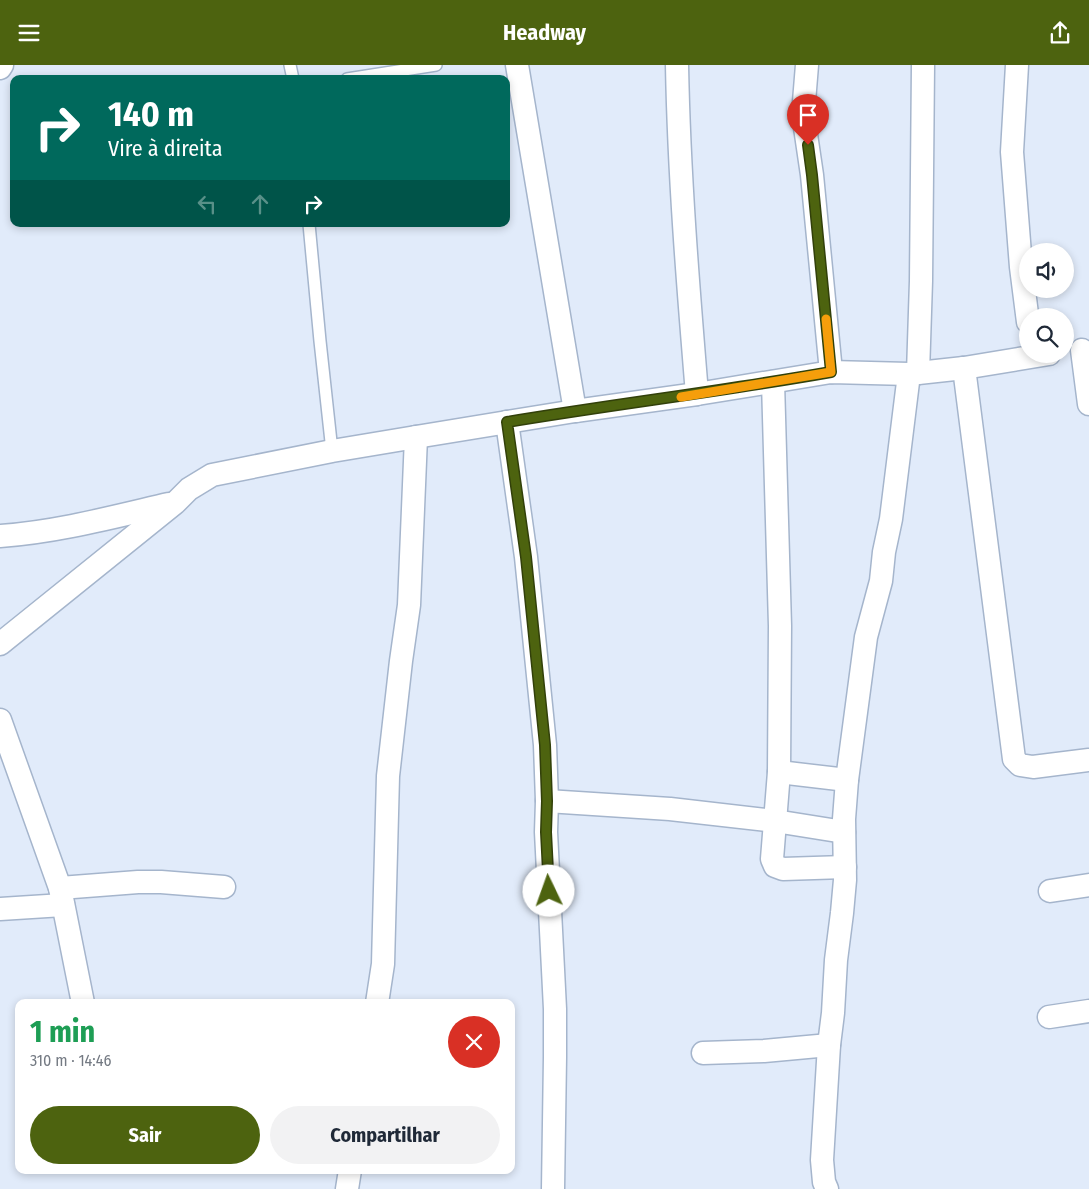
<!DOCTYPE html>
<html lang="pt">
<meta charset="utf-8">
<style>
:root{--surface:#fff;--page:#f2f2f3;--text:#1f2937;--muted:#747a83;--accent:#4d630f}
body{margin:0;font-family:"Fira Sans Condensed",sans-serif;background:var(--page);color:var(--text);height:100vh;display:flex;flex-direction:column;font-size:19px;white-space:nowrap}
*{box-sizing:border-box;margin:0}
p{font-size:16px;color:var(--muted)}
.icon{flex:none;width:28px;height:28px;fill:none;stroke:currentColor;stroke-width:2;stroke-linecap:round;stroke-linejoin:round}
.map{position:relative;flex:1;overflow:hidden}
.panel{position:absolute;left:15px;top:934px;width:500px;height:175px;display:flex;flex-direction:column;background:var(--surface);border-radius:10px;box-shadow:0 2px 8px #0003}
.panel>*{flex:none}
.hud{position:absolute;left:10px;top:10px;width:500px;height:152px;border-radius:10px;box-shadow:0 2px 8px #0003;background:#00695c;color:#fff;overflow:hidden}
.buttons{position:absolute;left:1019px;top:178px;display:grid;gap:10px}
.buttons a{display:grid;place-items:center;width:55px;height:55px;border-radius:50%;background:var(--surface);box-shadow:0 2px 8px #0003;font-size:25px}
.pin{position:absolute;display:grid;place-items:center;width:42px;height:42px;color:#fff;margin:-51px -21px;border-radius:50% 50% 50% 0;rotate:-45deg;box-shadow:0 0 5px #0007}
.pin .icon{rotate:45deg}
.me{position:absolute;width:55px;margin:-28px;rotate:357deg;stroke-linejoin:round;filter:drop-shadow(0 0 4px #0008)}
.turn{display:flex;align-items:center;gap:18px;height:105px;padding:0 15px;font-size:22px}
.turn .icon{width:65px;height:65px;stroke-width:2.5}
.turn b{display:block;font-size:35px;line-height:42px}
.lanes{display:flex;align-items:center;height:48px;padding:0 15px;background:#0003;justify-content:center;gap:25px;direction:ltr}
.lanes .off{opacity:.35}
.round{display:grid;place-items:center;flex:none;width:52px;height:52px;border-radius:26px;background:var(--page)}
.summary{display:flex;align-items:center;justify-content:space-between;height:85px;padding:0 15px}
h1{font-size:30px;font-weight:700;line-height:38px;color:#1e9e55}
.primary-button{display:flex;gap:10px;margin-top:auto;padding:10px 15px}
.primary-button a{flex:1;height:58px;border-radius:30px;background:var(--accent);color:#fff;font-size:20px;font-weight:700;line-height:58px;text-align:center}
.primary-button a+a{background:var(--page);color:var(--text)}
header{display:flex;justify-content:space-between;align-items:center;height:65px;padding:0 15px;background:var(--accent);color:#fff;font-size:22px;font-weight:700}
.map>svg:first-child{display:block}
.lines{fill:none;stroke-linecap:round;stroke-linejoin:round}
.lane-casing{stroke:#a5b5cc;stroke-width:14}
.street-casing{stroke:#a5b5cc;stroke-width:25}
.lane{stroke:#fff;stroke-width:11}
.street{stroke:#fff;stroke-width:22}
.route-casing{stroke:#32400a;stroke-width:12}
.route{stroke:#4d630f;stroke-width:9}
.slow{stroke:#f59e0b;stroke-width:9}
</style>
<header><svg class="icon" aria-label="menu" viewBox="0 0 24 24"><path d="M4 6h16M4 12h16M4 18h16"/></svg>Headway<svg class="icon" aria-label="share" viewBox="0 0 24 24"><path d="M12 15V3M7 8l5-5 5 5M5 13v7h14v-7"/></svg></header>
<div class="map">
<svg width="1089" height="1124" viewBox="0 0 1089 1124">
<rect width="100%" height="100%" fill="#e1ebfa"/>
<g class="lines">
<g class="lane-casing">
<g id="lane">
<path d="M290 0 293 14"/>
<path d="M347 14 436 0"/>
<path d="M309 159 320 276 332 386"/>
</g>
</g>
<g class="street-casing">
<g id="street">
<path d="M517 0 575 346"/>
<path d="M677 0C679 110 688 220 697 329"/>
<path d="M807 0 803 49 812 110 831 307"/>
<path d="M1017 0 1012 87 1021 202 1028 257"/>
<path d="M0 3 2 0"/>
<path d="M1082 285 1089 339"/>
<path d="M964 303 1014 694 1020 700 1033 702 1089 695"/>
<path d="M918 308 921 216 923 0"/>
<path d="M773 317 780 561 779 707 772 794 775 801 783 804 845 802"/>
<path d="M507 357 526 492 545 680 547 736 546 767 555 944V992L553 1124"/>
<path d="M0 471C57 467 113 452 169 439"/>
<path d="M0 579 175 438 189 424 212 410 332 386 416 372 575 346 697 329 831 307 909 309 964 303 1049 289"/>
<path d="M0 655 60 823 83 938"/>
<path d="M779 707 847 715"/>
<path d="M547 736 670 744 775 756 844 767"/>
<path d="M60 823 138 817H161L224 822"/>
<path d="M1050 826 1089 820"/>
<path d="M0 844 63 840"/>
<path d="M377 938 383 899 388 711 401 596 409 540 416 372"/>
<path d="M1049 952 1089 946"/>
<path d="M703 988 764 986 829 980"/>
<path d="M347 1124 350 1105"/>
<path d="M827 1124 824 1117 822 1095 829 980 833 948 836 895 842 848 845 815 844 754 847 715 866 572 881 516 884 487 891 454 909 309"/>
</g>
</g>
<use href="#lane" class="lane"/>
<use href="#street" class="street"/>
</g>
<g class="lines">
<g class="route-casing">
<path id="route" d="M549 826 546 767 547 736 545 680 526 492 507 357C615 339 724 326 831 307L812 110 808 80"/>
</g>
<use href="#route" class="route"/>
<path class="slow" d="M681 332 831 307 826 254"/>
</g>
</svg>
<div class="buttons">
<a><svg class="icon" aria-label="sound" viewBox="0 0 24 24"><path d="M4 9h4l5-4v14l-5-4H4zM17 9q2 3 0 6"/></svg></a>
<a><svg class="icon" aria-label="search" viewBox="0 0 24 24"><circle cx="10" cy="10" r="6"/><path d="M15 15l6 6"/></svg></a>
</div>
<div class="pin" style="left:808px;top:80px;background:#d93025"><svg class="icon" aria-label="arrive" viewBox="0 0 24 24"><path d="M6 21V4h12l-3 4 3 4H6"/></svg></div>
<svg class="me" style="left:549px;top:826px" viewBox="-20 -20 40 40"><circle r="19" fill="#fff"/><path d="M0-13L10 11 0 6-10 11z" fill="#4d630f"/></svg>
<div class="hud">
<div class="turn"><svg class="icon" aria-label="right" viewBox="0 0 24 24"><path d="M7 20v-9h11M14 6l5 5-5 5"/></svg><div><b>140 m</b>Vire à direita</div></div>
<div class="lanes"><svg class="icon off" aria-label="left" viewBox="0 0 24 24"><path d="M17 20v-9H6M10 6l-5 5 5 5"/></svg><svg class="icon off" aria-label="ahead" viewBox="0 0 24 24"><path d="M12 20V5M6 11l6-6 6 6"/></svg><svg class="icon" aria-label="right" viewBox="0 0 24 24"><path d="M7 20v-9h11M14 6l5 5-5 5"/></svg></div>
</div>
<section class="panel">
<div class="summary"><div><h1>1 min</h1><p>310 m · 14:46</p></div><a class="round" style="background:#d93025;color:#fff"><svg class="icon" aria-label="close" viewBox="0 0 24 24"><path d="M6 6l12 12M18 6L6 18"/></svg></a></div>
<div class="primary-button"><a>Sair</a><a>Compartilhar</a></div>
</section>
</div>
